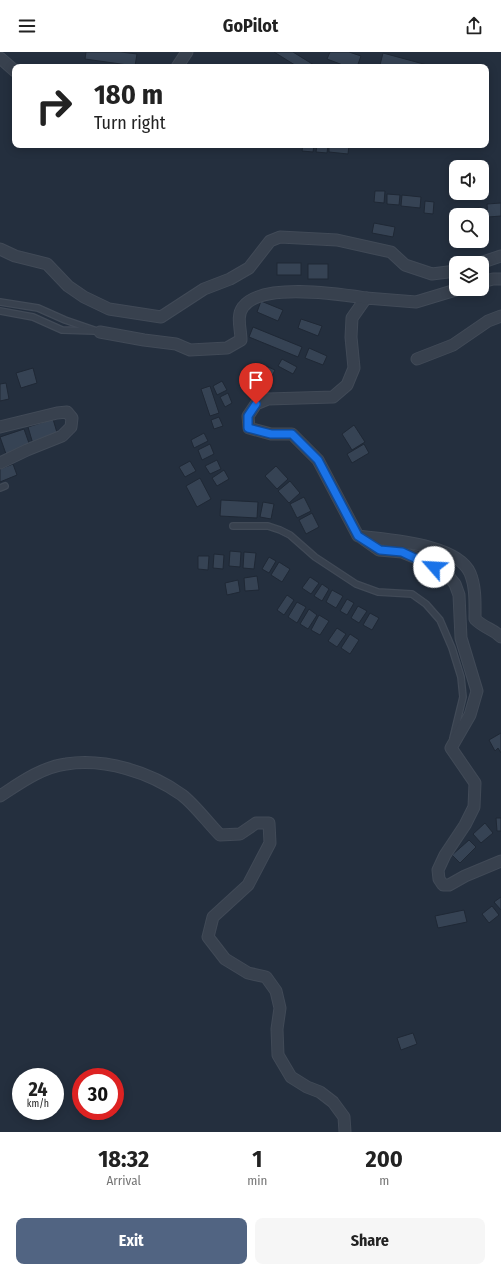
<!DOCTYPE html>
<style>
:root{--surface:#fff;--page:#f6f6f6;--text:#222;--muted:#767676;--accent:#516482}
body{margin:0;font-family:"Fira Sans Condensed",sans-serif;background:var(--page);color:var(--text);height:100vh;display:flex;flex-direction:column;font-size:15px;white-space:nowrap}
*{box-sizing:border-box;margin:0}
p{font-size:13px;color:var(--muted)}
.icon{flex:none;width:22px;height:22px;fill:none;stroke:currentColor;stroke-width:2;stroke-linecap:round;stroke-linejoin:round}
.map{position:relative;height:1080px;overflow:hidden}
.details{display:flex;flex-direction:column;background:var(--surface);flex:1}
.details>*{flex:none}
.guide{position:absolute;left:12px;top:12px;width:477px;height:84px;border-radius:8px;box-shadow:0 2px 10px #0003;background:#fff;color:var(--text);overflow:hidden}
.tools{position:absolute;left:449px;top:108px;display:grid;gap:8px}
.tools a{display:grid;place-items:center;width:40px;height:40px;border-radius:8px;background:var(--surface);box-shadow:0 2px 10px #0003;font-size:20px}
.speed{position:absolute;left:12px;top:1016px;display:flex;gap:8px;font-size:20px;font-weight:700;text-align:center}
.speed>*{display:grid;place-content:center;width:52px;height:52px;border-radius:50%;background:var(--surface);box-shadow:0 2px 10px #0003;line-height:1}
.speed small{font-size:10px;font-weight:400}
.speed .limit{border:6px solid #d22;background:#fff;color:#111}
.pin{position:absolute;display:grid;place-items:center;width:34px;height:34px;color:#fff;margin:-41px -17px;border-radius:50% 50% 50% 0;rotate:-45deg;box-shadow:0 0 4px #0007}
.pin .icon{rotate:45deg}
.me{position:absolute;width:44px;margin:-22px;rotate:296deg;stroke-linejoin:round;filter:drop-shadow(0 0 3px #0008)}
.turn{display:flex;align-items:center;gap:14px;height:84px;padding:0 16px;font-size:18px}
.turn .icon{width:52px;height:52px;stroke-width:2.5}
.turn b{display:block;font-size:28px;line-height:34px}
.eta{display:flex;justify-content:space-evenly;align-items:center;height:68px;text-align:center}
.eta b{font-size:24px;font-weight:700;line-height:28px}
.cta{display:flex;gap:8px;margin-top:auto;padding:8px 16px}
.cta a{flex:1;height:46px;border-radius:8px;background:var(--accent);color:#fff;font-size:16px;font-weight:700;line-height:46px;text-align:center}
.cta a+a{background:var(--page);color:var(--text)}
header{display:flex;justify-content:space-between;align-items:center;height:52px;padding:0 16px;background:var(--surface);font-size:18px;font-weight:700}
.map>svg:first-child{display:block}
.building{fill:#364354;stroke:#1f2835}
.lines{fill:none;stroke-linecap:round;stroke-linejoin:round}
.lane-casing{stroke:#414a57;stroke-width:8}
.street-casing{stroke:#414a57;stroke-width:13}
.lane{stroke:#38414e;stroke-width:5.5}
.street{stroke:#38414e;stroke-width:11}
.route-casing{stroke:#114b97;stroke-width:10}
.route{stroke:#1a73e8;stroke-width:7}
</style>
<header><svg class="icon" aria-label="menu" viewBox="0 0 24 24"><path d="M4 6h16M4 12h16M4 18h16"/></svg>GoPilot<svg class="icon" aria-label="share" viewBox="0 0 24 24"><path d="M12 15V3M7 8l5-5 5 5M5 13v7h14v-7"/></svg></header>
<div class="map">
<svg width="501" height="1080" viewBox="0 0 501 1080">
<rect width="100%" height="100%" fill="#242f3e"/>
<g class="building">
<path d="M86 0H121L137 2 135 14 85 7Z"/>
<path d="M274 0H293L314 13 312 15H298Z"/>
<path d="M330 0H349L361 4 357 15H348L327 7Z"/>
<path d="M383 1 431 14V15L380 13Z"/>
<path d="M303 93H314L313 100 302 99Z"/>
<path d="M317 93H328L327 101 316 100Z"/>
<path d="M329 93H349L348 102 329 100Z"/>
<path d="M375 139H385L384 151 374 150Z"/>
<path d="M387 142 400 143 399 153 387 152Z"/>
<path d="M402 143 421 145 420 156 401 154Z"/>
<path d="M425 149 434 150 433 162 424 161Z"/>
<path d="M501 151V164L488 165 487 152Z"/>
<path d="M481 155 483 165 482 163H461L460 159Z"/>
<path d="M374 171 395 175 393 185 372 181Z"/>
<rect x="277" y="211" width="24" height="12"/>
<rect x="308" y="212" width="20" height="15"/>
<path d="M261 249 283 258 278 269 257 260Z"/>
<path d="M301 267 322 274 318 284 298 276Z"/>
<path d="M253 275 302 295 298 305 249 285Z"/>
<path d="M309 296 327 304 323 313 305 306Z"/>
<path d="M282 307 297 315 293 322 278 314Z"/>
<path d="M259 311 275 318 270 328 255 321Z"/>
<path d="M33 316 37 331 21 336 16 321Z"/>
<path d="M222 329 227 338 217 343 213 334Z"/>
<path d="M6 331 9 347 0 349V332Z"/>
<path d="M210 334 219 361 210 364 201 337Z"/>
<path d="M228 341 232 351 225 355 220 345Z"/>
<path d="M219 365 223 374 214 377 211 368Z"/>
<path d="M53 367 58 384 33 392 28 375Z"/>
<path d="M354 373 365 390 352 398 342 382Z"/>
<path d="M24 377 30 394 6 402 0 385Z"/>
<path d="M204 381 208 389 194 396 191 388Z"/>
<path d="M210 392 214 402 202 408 198 398Z"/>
<path d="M364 392 369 401 352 411 347 402Z"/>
<path d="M217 408 221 417 210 422 205 414Z"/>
<path d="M190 409 196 419 185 425 179 415Z"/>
<path d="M13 412 17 423 0 430V417Z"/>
<path d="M276 414 288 427 277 437 265 424Z"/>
<path d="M224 418 229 427 217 434 212 426Z"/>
<path d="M200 426 211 447 197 455 186 434Z"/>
<path d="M290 429 300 441 289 451 278 439Z"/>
<path d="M304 445 311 459 297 466 290 452Z"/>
<path d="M221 448 258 450 257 466 220 464Z"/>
<path d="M263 450 274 452 271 467 260 465Z"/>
<path d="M312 461 319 475 306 482 299 468Z"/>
<path d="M230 499 241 500 240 515 229 514Z"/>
<path d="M244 500 256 501 254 517 243 516Z"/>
<path d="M214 502 224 503 223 517 213 516Z"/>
<path d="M198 504H209L208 518 198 517Z"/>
<path d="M269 505 276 509 269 521 262 517Z"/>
<path d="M279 510 290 517 282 530 271 523Z"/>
<path d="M257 524 259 538 245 539 244 526Z"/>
<path d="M310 525 319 531 311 542 302 536Z"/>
<path d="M238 528 240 540 227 543 225 531Z"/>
<path d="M322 532 329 537 322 549 314 544Z"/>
<path d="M332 538 343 544 336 556 326 550Z"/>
<path d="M287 543 294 548 284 563 277 558Z"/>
<path d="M347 547 354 551 347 563 340 559Z"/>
<path d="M297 550 306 555 297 571 288 565Z"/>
<path d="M358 554 367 559 359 571 351 566Z"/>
<path d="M309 557 317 563 308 577 300 572Z"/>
<path d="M370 561 379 566 372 578 363 573Z"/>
<path d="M319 563 329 569 320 583 311 578Z"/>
<path d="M337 576 346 582 337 595 328 589Z"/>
<path d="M350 582 359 588 350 602 341 596Z"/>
<path d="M501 681V701L498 696 495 699 489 688Z"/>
<path d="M496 766H501V779H497Z"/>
<path d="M485 771 493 781 481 791 473 782Z"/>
<path d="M469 788 476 795 460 811 452 803Z"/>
<path d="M501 845V858L494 850Z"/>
<path d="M492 854 499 863 489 871 482 862Z"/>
<path d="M464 858 467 870 438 876 435 864Z"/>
<path d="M413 981 417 992 401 998 397 986Z"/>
</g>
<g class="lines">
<g class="lane-casing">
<g id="lane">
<path d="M0 250 38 256 65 268 100 280"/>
<path d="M0 259 33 265 62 278 94 279"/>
<path d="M0 436 5 434"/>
<path d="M233 474H268L280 478 290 483 315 505 356 532 378 540 412 542 426 552 440 568 452 596 461 625 463 645 453 686"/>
</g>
</g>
<g class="street-casing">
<g id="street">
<path d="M0 6 15 19"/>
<path d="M177 15 187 0"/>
<path d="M0 197 15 204 47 212 68 234 84 245 109 257 161 265 204 237 230 227 249 216 270 189 280 185 337 188 391 200 405 213 432 222 456 219"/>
<path d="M480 211 501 204"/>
<path d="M482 230 493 227H501"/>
<path d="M459 237 416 250 366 246 352 266 351 285 354 316 347 333 333 345 268 347 256 352 248 364 249 376 271 382H292L318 408 358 484C386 488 457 491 470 521 476 535 475 552 475 567 484 576 493 577 501 585"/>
<path d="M100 280 144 288 176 292 190 298 227 296 241 288C241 277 236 264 243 255 261 230 339 242 366 246"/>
<path d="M417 307 453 293 488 269 501 264"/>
<path d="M0 375 57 361 67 360 72 366 71 375 62 384 27 398 0 411"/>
<path d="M362 486 379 498 402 500 421 508 446 521 455 532 459 543 461 586 477 639 470 663 451 696 475 731 474 755 465 773 445 803 438 818 439 827 443 833H449L465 824 501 809"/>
<path d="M0 744C20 731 42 715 66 712 105 706 150 720 182 743 195 753 208 771 220 783L240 782 256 771H269L270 791 248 833 213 865 208 885 225 907 248 921 266 925 276 939 280 956 277 977 278 1003 291 1025 307 1035 320 1040 333 1050 344 1065 345 1080"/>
</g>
</g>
<use href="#lane" class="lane"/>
<use href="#street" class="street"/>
</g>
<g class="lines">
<g class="route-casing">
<path id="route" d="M256 352 248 364V376L271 382H292L318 408 358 484 380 498 402 500 434 515"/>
</g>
<use href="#route" class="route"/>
</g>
</svg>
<div class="tools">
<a><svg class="icon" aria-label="sound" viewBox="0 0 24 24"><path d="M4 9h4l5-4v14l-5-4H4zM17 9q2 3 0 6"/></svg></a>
<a><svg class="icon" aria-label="search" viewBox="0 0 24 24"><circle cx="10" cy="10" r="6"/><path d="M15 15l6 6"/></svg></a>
<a><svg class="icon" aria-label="layers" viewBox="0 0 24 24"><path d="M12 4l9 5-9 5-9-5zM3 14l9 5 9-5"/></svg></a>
</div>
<div class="speed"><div>24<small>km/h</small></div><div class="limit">30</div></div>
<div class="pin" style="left:256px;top:352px;background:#d93025"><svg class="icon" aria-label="arrive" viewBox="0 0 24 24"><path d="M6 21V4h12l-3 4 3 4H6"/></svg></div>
<svg class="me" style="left:434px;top:515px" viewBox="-20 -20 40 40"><circle r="19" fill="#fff"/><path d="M0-13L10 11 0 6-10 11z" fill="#1a73e8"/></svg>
<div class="guide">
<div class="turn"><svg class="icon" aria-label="right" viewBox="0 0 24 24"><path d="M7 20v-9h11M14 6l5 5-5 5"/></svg><div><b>180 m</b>Turn right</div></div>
</div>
</div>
<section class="details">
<div class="eta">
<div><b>18:32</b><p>Arrival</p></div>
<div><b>1</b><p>min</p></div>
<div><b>200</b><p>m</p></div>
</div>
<div class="cta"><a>Exit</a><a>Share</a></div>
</section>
